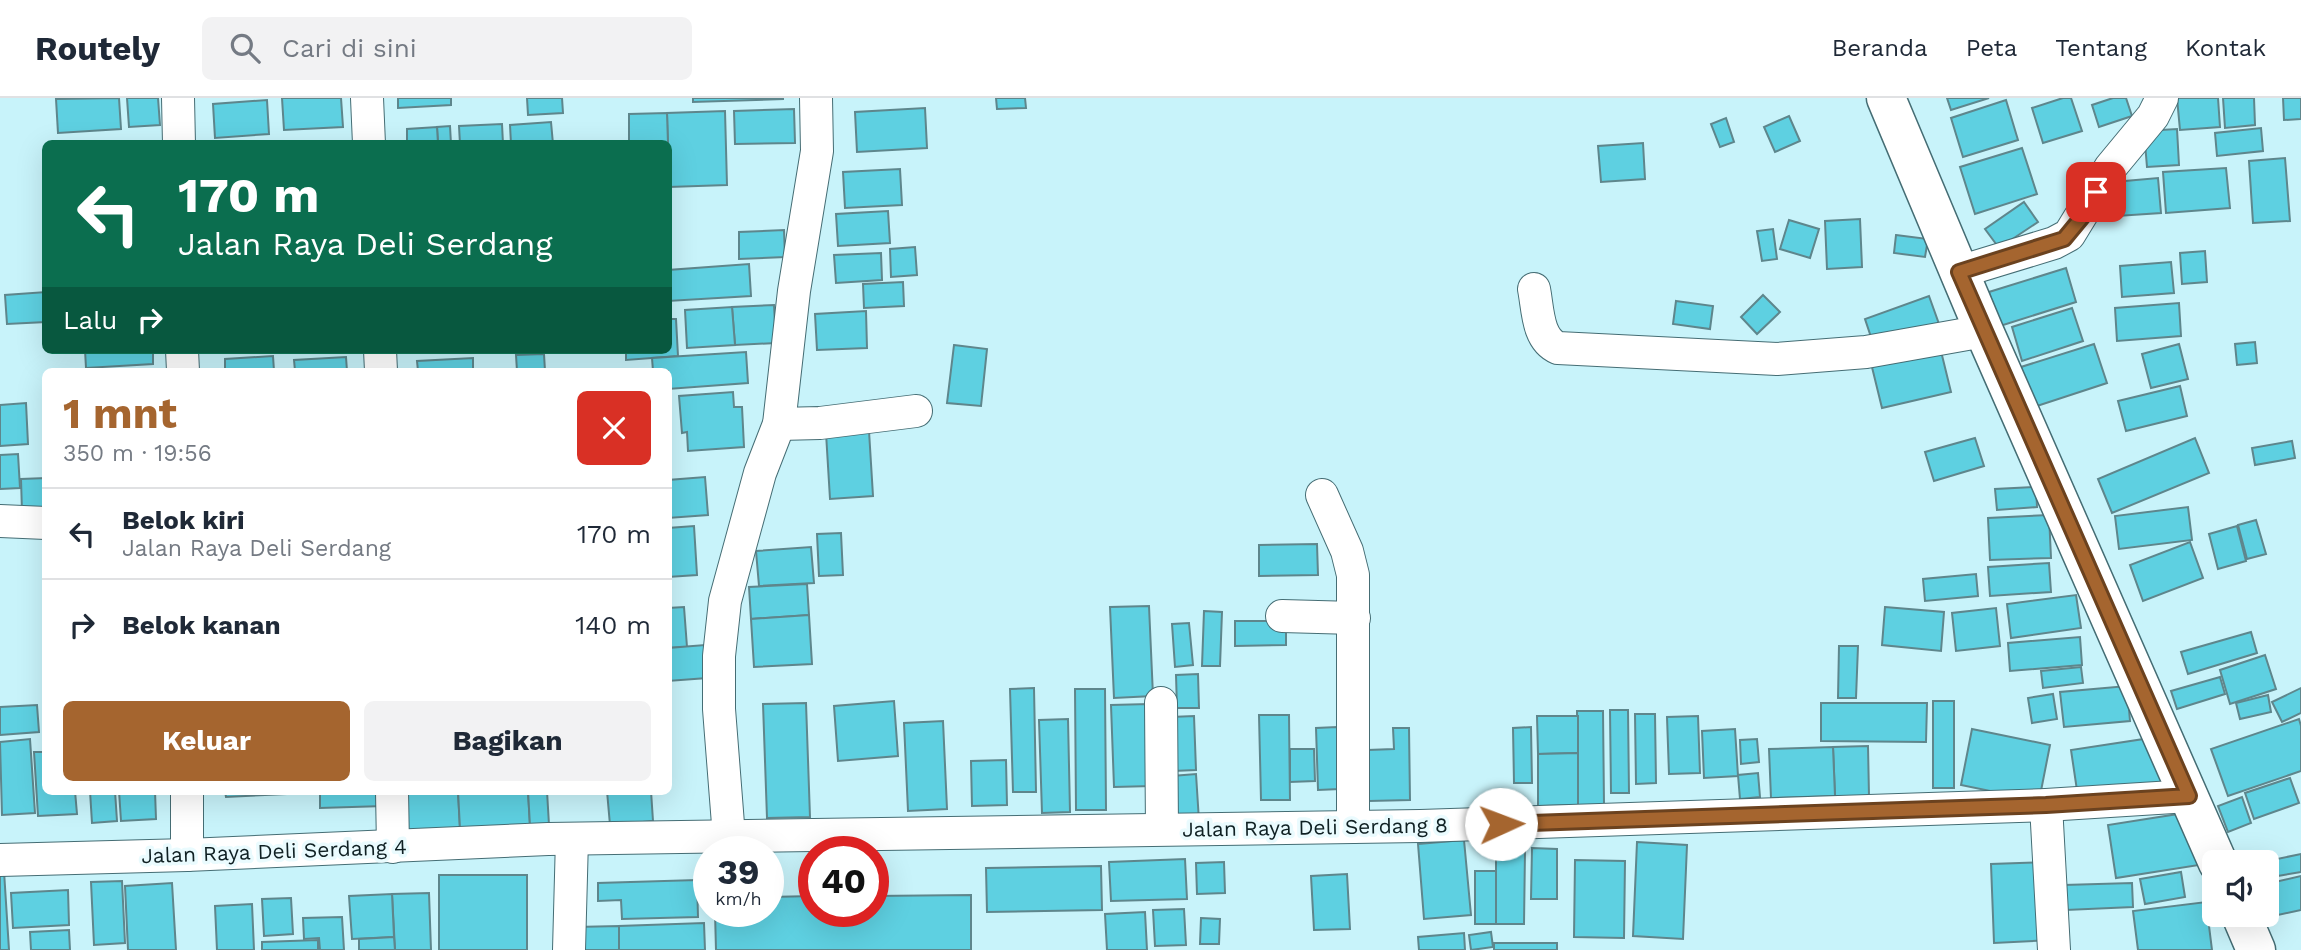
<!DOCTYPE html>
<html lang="id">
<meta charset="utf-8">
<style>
:root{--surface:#fff;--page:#f2f2f3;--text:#1f2937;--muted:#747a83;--line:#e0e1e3;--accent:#a5652f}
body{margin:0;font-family:"Work Sans",sans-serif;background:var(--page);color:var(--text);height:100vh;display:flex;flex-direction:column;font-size:26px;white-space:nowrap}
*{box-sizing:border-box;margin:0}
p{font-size:23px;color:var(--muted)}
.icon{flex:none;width:38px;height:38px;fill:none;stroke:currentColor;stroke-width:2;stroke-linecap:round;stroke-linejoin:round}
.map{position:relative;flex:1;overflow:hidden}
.side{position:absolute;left:42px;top:270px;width:630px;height:427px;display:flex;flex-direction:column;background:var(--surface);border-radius:10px;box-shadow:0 7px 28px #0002}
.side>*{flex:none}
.banner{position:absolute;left:42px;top:42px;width:630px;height:214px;border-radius:10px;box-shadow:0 7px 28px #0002;background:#0b6e4f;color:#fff;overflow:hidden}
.buttons{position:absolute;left:2202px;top:752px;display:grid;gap:14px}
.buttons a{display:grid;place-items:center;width:77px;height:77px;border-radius:10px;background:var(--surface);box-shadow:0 7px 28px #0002;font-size:35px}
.speed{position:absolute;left:693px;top:738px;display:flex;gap:14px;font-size:35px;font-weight:700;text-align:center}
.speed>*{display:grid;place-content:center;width:91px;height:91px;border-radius:50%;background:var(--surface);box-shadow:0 7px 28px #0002;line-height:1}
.speed small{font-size:18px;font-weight:400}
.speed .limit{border:10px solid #d22;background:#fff;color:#111}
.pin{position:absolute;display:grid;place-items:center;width:60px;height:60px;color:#fff;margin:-30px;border-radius:14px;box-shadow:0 4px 10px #0006}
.me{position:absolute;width:77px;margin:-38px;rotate:88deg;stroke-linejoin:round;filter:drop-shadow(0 0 5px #0008)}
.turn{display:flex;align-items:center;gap:24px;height:147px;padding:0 21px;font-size:32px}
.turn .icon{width:91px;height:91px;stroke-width:2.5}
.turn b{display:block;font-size:49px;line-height:60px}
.then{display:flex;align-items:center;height:66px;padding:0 21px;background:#0003;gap:14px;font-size:26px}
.round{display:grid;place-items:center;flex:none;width:74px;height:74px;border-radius:10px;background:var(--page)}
.head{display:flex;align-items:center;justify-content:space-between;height:119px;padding:0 21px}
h1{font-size:42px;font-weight:700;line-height:52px;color:var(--accent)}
.button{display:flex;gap:14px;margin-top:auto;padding:14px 21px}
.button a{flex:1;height:80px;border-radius:10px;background:var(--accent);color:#fff;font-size:28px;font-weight:700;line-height:80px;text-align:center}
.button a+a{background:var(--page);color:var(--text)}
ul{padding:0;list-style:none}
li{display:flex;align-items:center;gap:21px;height:91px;padding:0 21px;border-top:2px solid var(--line)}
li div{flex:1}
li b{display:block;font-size:26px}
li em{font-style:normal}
header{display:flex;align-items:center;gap:42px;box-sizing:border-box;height:98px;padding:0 35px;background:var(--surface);border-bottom:2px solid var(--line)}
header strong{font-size:33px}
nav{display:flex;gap:38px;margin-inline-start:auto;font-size:24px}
.search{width:490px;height:63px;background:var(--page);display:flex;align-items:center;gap:18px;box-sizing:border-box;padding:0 24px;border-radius:10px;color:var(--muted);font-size:26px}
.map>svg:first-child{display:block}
.building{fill:#5ed0e1;stroke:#5e868c;stroke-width:2}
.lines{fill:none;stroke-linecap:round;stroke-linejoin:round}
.minor-casing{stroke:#456d74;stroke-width:34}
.major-casing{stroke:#456d74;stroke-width:41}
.minor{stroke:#fff;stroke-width:32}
.major{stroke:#fff;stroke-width:38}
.route-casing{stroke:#6b421f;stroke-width:18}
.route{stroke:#a5652f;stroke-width:12}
.labels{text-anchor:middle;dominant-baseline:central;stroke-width:7;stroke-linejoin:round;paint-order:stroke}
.street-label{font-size:21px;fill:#0f2023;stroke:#eafbfe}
</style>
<header>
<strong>Routely</strong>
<div class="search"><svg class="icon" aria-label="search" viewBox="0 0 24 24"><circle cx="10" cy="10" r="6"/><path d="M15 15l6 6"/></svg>Cari di sini</div>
<nav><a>Beranda</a><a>Peta</a><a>Tentang</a><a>Kontak</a></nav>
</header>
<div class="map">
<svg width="2301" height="852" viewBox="0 0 2301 852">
<rect width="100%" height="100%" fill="#c8f3fa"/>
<g class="building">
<path d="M119 0 121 31 58 35 56 1Z"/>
<path d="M127 0H158L160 27 129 29Z"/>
<path d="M282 0H341L343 29 284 32Z"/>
<path d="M398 0H451V7L398 10Z"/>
<path d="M527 0H562L563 15 528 17Z"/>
<path d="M693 0H783V1L693 4Z"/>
<path d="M996 0H1025L1026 10 997 11Z"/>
<path d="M1947 0H1989L1951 12Z"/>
<path d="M2063 0H2071L2082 33 2043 45 2032 10Z"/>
<path d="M2113 0H2126L2132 18 2099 29 2092 7Z"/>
<path d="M2177 0H2218L2220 29 2180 32Z"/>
<path d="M2223 0H2254L2255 27 2225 30Z"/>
<path d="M2283 0H2301V21L2284 22Z"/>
<path d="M267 2 269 36 215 40 213 6Z"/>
<path d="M2006 2 2018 42 1963 59 1951 20Z"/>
<path d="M925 10 927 50 857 54 855 14Z"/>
<path d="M794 11 795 45 735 46 734 13Z"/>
<path d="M725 13 727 87 669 89 667 15Z"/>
<path d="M667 15 668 46H629V16Z"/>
<path d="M1789 18 1800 43 1775 54 1764 29Z"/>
<path d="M1726 20 1734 44 1720 49 1711 26Z"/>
<path d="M551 24 553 46H511L510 27Z"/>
<path d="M502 26 503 46H460L459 28Z"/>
<path d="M450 28 451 46H438L437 29Z"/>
<path d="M437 29 438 46H407V31Z"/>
<path d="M2261 30 2263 53 2217 58 2215 35Z"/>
<path d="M2177 31 2179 67 2147 69 2144 33Z"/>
<path d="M1643 45 1645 81 1601 84 1598 48Z"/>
<path d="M2022 50 2037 96 1975 116 1960 69Z"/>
<path d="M2285 60 2290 123 2253 125 2249 63Z"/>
<path d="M2226 70 2230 110 2166 115 2163 74Z"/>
<path d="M900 71 902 107 845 110 843 74Z"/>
<path d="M2158 80 2161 115 2117 118 2114 84Z"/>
<path d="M2024 104 2038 124 1999 150 1985 131Z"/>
<path d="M888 113 890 145 838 148 836 116Z"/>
<path d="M1860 121 1862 169 1827 171 1825 123Z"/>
<path d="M1789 122 1819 131 1810 160 1780 151Z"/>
<path d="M668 127 671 162H668Z"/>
<path d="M1773 131 1777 161 1762 163 1757 133Z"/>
<path d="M784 132 785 159 739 161V134Z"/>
<path d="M1896 137 1928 141 1925 159 1894 155Z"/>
<path d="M915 149 917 177 891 179 890 151Z"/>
<path d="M2205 153 2207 184 2182 186 2180 155Z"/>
<path d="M881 155 882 182 836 185 834 157Z"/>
<path d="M2171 164 2174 195 2122 199 2120 168Z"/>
<path d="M749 166 751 198 668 203V172Z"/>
<path d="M2066 170 2076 204 2000 228 1989 194Z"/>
<path d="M903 184 904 208 864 210 863 186Z"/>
<path d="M46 194V224L7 226 5 197Z"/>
<path d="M1763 197 1780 214 1757 236 1741 219Z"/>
<path d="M1929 198 1939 226 1874 248 1865 221Z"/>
<path d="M1676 203 1713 208 1710 231 1673 226Z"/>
<path d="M2179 205 2181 238 2117 243 2115 210Z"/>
<path d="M774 207 776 245 735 247 732 209Z"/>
<path d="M732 209 735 247 687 250 685 212Z"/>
<path d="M2072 210 2083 243 2022 263 2012 229Z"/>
<path d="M866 213 867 250 817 252 815 216Z"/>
<path d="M668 221H676L678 258 626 262V252H668Z"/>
<path d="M2255 244 2257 265 2237 267 2235 246Z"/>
<path d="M1939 245 1951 294 1882 310 1870 261Z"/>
<path d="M2094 246 2107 285 2034 309 2021 269Z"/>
<path d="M2179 246 2188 281 2151 290 2142 256Z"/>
<path d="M954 247 987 251 981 308 947 305Z"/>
<path d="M85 252H153V266L86 270Z"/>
<path d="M746 254 748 285 668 291V273H653L652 260Z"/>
<path d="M544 256 545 273H517L516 257Z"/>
<path d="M273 258 274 273H225V261Z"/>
<path d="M346 259 347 273H295L294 262Z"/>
<path d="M473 260V273H418L417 263Z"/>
<path d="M2180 288 2187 318 2126 333 2118 303Z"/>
<path d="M733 294 734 309H742L744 349 688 353 687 334 682 335 679 298Z"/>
<path d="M26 305 28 346 0 348V307Z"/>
<path d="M869 333 873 398 830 401 826 335Z"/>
<path d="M1975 340 1984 368 1934 383 1925 354Z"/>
<path d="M2195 340 2209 375 2112 415 2098 381Z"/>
<path d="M2292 343 2295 360 2255 367 2252 350Z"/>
<path d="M18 356 20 390 0 391V357Z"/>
<path d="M705 379 708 417 668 420V382Z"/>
<path d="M46 380V413L22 414 21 381Z"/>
<path d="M2036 389 2037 409 1997 412 1995 391Z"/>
<path d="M2188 409 2192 442 2119 451 2115 418Z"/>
<path d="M2049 417 2051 460 1990 462 1988 420Z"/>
<path d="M2256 422 2266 456 2247 461 2238 427Z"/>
<path d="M694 428 697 477 668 479V430Z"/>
<path d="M2237 428 2246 463 2218 471 2209 436Z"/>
<path d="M841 435 843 477 819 478 817 436Z"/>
<path d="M2190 444 2203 480 2143 503 2130 467Z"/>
<path d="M1317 446 1318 477 1259 478V447Z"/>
<path d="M811 449 814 485 759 488 756 453Z"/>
<path d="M2049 465 2051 494 1990 498 1988 469Z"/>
<path d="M1976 476 1978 498 1925 503 1923 481Z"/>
<path d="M807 486 809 517 751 521 749 489Z"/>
<path d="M2076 497 2081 530 2011 540 2007 506Z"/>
<path d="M1149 508 1153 598 1114 600 1110 509Z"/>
<path d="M684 509 687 549 668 550V510Z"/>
<path d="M1885 509 1944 514 1941 553 1882 547Z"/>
<path d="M1996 510 2000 548 1956 553 1952 515Z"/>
<path d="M1204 513 1222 514 1220 568H1202Z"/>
<path d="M809 517 812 566 754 569 751 521Z"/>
<path d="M1235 523H1286V547L1235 548Z"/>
<path d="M1189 525 1193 567 1175 569 1172 526Z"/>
<path d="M2251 534 2257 555 2188 576 2181 554Z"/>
<path d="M2080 539 2082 567 2010 573 2008 545Z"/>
<path d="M705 547 707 580 668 583V550Z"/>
<path d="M1839 548H1858L1856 600H1838Z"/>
<path d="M2265 557 2276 591 2230 606 2220 572Z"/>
<path d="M2081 569 2083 585 2043 590 2041 573Z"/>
<path d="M1198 576 1199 610H1177L1176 577Z"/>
<path d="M2220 579 2225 596 2177 611 2171 593Z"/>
<path d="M2127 588 2130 623 2064 629 2060 594Z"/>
<path d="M1034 590 1036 694H1013L1010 591Z"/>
<path d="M2301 590V615L2282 624 2272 604Z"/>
<path d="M1075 591H1105L1106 712H1076Z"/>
<path d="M2053 596 2057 621 2032 625 2028 600Z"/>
<path d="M2268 597 2271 614 2240 621 2236 605Z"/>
<path d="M894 603 898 658 838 663 834 608Z"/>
<rect x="1933" y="603" width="21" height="87"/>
<path d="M806 605 810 719 767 720 763 606Z"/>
<path d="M1821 605H1927L1926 644 1821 643Z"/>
<path d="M1149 606 1152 688 1114 689 1111 607Z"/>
<path d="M37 607 39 634 0 637V609Z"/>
<path d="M1610 612H1628L1629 695H1611Z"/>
<path d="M1577 613H1603L1604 707H1578Z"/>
<path d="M1635 616H1655L1656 685 1636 686Z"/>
<path d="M1259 617H1289L1290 702H1261Z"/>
<path d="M1194 618 1196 672 1173 673 1171 619Z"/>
<path d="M1537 618H1578V655L1538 656Z"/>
<path d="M1698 618 1700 675 1669 676 1667 619Z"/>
<path d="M1068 621 1070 714 1042 715 1039 622Z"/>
<path d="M2299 621 2301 628V673L2228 698 2211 651Z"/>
<path d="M943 623 947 711 908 713 904 625Z"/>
<path d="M1337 629 1340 691 1318 692 1316 630Z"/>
<path d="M1531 629 1532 685H1514L1513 630Z"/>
<path d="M1393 630H1409L1410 702 1369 703 1368 652 1394 651Z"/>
<path d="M1735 631 1738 678 1704 680 1702 633Z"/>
<path d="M1972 631 2050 647 2039 703 1961 687Z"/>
<path d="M2157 639 2163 686 2078 699 2071 652Z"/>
<path d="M30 641 35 715 2 717 0 644Z"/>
<path d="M1757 641 1759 664 1741 666 1740 642Z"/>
<path d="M1868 648 1869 698H1835L1833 649Z"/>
<path d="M1833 649 1835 698 1771 700 1769 651Z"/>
<path d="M1290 651H1314L1315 683 1290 684Z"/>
<path d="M34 654H46V693H75L77 716 38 718Z"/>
<path d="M1578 655V707L1538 708V656Z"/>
<path d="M1006 662 1007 707 972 708 971 663Z"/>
<path d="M1758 675 1760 699 1740 701 1738 677Z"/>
<path d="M1196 676 1199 723 1175 725 1172 678Z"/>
<path d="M2290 680 2299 705 2254 721 2245 695Z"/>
<path d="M90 693H115L117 723 92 725Z"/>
<path d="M119 693H155L156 721 121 723Z"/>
<path d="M225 693H286V696L226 699Z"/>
<path d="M320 693H383L384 708 320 710Z"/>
<path d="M396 693H458L460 731 397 733Z"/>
<path d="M458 693H528L530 728 460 731Z"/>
<path d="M528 693H547L549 727 530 728Z"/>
<path d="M607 693H651L653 723 610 727Z"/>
<path d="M2242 699 2251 725 2228 734 2218 708Z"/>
<path d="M2191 714 2199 767 2116 780 2108 727Z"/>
<path d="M1464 742 1471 817 1424 821 1418 746Z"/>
<path d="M1637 744 1687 747 1683 841 1633 838Z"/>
<path d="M1532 750 1557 751V801H1531Z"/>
<path d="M1496 752H1525L1524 826H1496Z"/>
<path d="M2301 756V774L2266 780V765H2258Z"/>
<path d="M1185 761 1187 801 1111 803 1109 764Z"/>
<path d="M1575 762 1625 763 1624 840 1574 839Z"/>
<path d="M1224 764 1225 795 1197 796 1196 765Z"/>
<path d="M2048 764 2051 842 1994 845 1991 766Z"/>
<path d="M1101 768 1102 812 987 814 986 770Z"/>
<path d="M0 773H4L9 852H0Z"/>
<rect x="1475" y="773" width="21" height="53"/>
<path d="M2181 774 2185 799 2145 806 2140 781Z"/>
<path d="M1347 776 1350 831 1314 832 1311 778Z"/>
<rect x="439" y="777" width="88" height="75"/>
<path d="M2301 778V812L2264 820V817H2266V786Z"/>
<path d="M697 782 698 819 622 821 621 802 598 803V785Z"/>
<path d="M122 783 125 845 94 847 91 784Z"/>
<path d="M172 785 176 852H128L125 788Z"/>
<path d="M2132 785 2133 809 2066 812 2064 787Z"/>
<path d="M68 792 69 827 13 830 11 795Z"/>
<path d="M429 795 431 852H395L392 796Z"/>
<path d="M392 796 394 839 352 841 349 798Z"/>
<path d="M971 797V852H716L715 814H768V799L814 798V814H873V798Z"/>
<path d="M291 800 293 836 264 838 262 801Z"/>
<path d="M2206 804 2212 852H2138L2133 813Z"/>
<path d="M252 806 254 852H217L215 808Z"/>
<path d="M1184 811 1186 847 1155 848 1153 812Z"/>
<path d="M1145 814 1147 852H1107L1105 816Z"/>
<path d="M342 819 344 852H320L319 840 304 841 303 820Z"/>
<path d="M1201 820 1220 821 1219 846H1200Z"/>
<path d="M704 825 705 852H619V828Z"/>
<path d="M619 828V852H575V829Z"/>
<path d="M69 832 70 852H31L30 834Z"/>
<path d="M1491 834 1493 849 1471 852 1469 837Z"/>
<path d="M1464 835 1465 852H1419L1418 839Z"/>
<path d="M394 839 395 852H359V841Z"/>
<path d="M318 842V852H262V844Z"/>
<rect x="1494" y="845" width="63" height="7"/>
</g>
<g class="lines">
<g class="minor-casing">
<g id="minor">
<path d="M178 0 179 46"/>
<path d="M367 0 369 46"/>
<path d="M1959 174 2054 145 2069 137 2110 70 2153 18 2162 0"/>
<path d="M1534 191C1538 211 1537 241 1558 250L1777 261 1866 254 1984 233"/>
<path d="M182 252 183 273"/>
<path d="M380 252 381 273"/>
<path d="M779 326 820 325 916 313"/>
<path d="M1322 397 1347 453 1353 477V729"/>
<path d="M0 423 46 425"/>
<path d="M1282 518 1354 520"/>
<path d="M1161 605 1162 731"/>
<path d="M187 693V757"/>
<path d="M392 693 393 749"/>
<path d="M2046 707 2054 852"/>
<path d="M729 739 719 611V558L725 503 760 375 779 326 794 193 817 53 816 0"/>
<path d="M0 762 187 757 548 741 1420 728 2046 707 2189 698"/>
<path d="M569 852 572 741"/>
</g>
</g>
<g class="major-casing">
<g id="major">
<path d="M1886 0 1984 233 2218 765"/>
<path d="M2241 817 2256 852"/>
</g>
</g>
<use href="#minor" class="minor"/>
<use href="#major" class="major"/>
</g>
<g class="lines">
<g class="route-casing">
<path id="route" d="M1501 726 2046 707 2189 698 1959 174 2064 141 2083 118 2096 94"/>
</g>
<use href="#route" class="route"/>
</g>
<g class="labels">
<g class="street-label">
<text transform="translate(1315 729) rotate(-1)">Jalan Raya Deli Serdang 8</text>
<text transform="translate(274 753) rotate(-2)">Jalan Raya Deli Serdang 4</text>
</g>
</g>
</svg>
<div class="buttons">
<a><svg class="icon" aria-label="sound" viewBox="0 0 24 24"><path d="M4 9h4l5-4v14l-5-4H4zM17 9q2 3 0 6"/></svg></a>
</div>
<div class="speed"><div>39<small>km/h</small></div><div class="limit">40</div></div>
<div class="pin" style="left:2096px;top:94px;background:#d93025"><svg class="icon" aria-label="arrive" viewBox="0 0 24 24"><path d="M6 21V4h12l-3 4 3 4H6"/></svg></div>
<svg class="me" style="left:1501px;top:726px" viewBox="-20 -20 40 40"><circle r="19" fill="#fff"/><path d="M0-13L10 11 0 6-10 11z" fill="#a5652f"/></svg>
<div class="banner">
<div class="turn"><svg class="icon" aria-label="left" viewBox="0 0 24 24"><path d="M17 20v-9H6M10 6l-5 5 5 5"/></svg><div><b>170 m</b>Jalan Raya Deli Serdang</div></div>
<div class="then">Lalu<svg class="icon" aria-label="right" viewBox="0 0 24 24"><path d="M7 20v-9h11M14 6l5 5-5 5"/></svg></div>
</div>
<section class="side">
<div class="head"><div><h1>1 mnt</h1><p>350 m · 19:56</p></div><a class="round" style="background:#d93025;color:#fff"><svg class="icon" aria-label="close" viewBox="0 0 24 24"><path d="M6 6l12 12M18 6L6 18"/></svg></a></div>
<ul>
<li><svg class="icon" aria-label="left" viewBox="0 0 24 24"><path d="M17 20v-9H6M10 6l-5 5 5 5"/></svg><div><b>Belok kiri</b><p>Jalan Raya Deli Serdang</p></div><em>170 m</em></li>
<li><svg class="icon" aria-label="right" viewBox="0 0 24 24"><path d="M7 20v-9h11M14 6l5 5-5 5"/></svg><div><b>Belok kanan</b></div><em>140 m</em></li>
</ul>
<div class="button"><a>Keluar</a><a>Bagikan</a></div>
</section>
</div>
